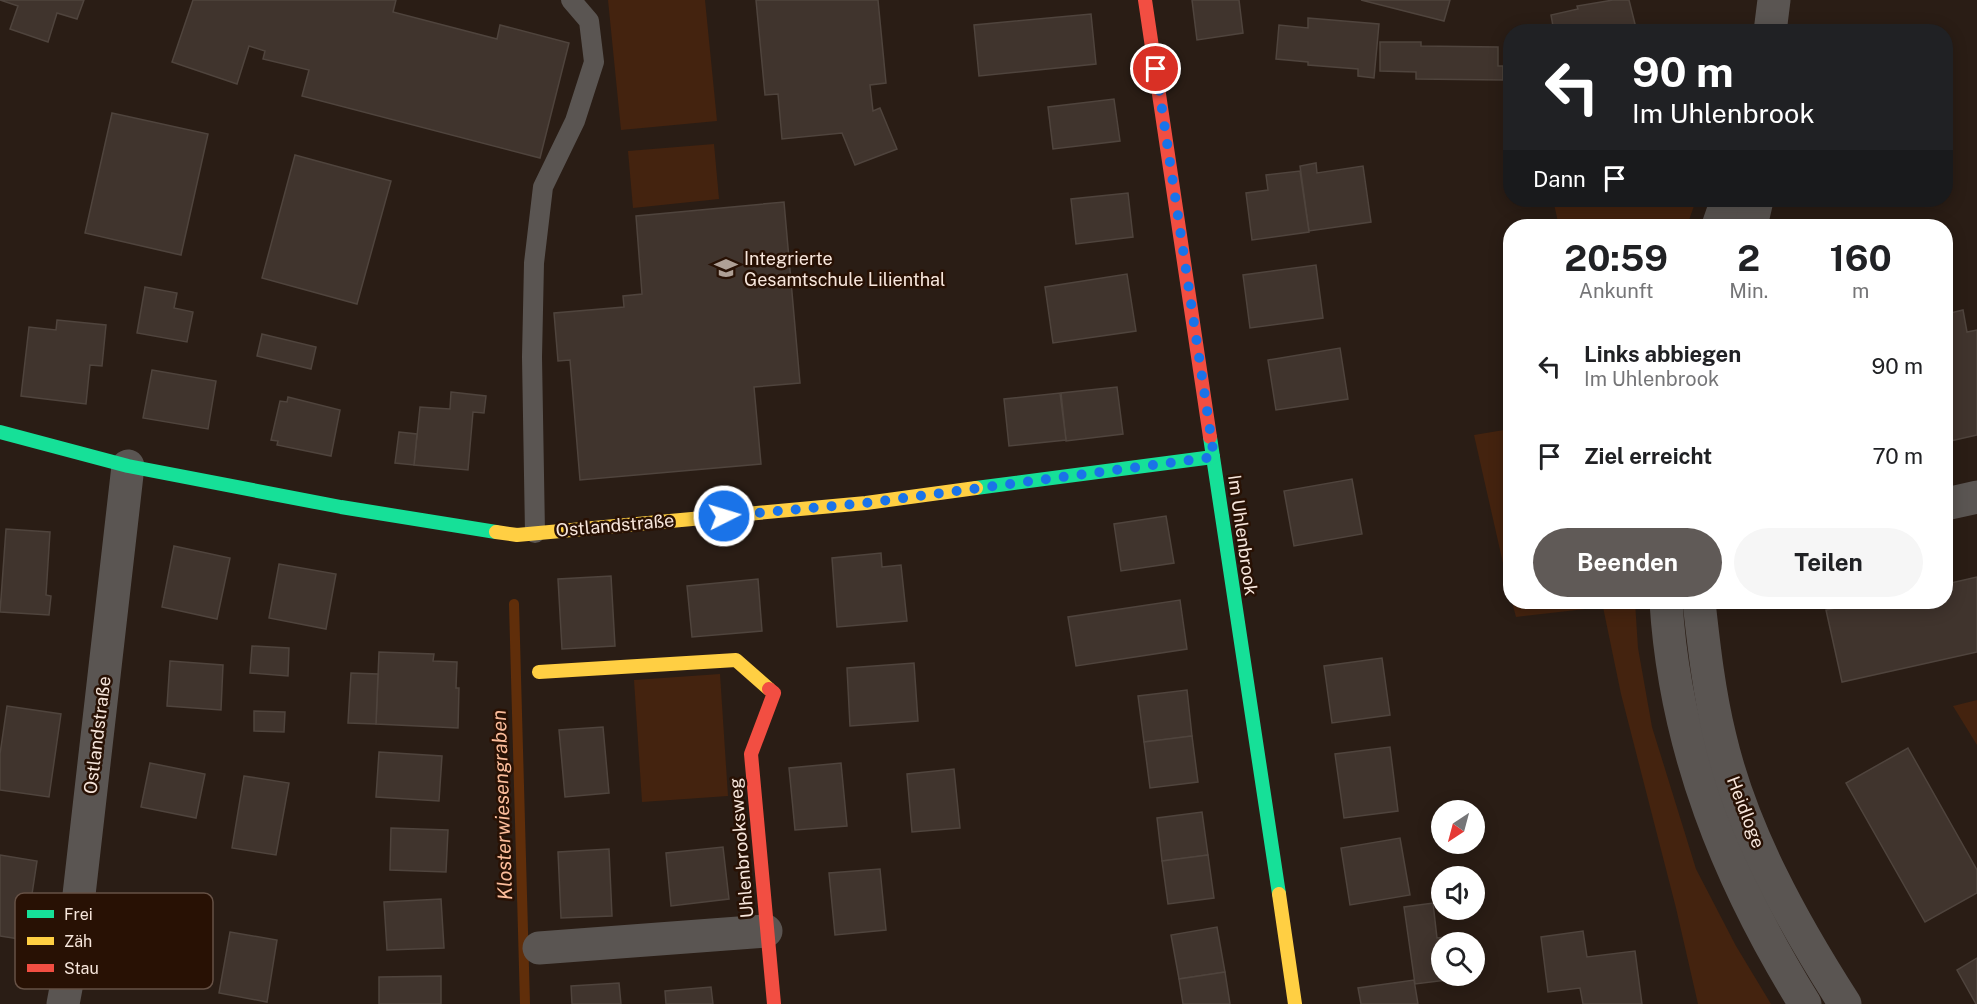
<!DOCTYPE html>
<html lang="de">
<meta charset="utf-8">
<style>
:root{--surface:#fff;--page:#f6f6f6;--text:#202124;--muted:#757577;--accent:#605a57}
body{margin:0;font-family:"Public Sans",sans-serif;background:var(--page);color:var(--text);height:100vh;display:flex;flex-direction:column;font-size:22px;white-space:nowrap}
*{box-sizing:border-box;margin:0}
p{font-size:20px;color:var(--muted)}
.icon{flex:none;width:33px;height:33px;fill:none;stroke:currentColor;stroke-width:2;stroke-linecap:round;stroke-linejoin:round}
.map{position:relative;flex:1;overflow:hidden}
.side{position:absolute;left:1503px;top:219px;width:450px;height:390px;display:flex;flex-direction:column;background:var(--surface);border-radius:24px;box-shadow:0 3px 15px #0003}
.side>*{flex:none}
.banner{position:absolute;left:1503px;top:24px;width:450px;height:183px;border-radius:24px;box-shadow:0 3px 15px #0003;background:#202124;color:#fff;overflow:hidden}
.needle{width:39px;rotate:216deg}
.controls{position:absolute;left:1431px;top:800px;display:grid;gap:12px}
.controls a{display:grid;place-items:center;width:54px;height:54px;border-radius:50%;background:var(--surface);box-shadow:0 3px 15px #0003;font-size:30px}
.pin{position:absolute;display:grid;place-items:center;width:51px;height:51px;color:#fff;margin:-26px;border:3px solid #fff;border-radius:50%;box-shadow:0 2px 6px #0007}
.me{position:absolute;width:66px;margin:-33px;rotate:85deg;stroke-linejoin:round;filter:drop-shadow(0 0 4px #0008)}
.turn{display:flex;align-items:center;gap:21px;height:126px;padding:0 30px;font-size:27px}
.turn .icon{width:78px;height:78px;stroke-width:2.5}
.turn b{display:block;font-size:42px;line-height:51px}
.then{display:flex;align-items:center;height:57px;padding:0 30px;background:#0003;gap:12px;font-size:22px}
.eta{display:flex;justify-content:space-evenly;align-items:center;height:102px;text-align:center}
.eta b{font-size:36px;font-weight:700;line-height:42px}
.cta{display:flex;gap:12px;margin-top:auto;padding:12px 30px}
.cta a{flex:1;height:69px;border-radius:36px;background:var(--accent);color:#fff;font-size:24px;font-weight:700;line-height:69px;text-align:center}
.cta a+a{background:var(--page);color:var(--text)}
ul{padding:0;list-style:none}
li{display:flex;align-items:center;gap:18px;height:90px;padding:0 30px}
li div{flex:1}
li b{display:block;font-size:22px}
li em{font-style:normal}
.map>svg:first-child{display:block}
.green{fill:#44230f}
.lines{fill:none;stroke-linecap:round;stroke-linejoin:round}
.stream{stroke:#602e0a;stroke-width:10}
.building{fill:#40342d;stroke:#4f443d;stroke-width:1.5}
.lane{stroke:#5a5552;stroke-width:20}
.street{stroke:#5a5552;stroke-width:33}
.fast{stroke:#16e098;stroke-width:14}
.slow{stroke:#ffcf43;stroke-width:14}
.jam{stroke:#f24e42;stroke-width:14}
.route{stroke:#1a73e8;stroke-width:10;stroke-dasharray:0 18}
.labels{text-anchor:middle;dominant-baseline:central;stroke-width:5;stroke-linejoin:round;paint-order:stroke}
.poi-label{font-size:18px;fill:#f7e6dc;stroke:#281104;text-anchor:start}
.street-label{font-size:18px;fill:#f7e6dc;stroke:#281104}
.water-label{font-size:20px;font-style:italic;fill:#fcbd9b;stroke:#281104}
.key{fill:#281104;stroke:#665145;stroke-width:1.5}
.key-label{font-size:16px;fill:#f7e6dc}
</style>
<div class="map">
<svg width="1977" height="1004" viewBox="0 0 1977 1004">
<rect width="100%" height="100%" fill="#2a1d15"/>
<g class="green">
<path d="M608 0H705L717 121 621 130Z"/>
<path d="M714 144 719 199 633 208 628 151Z"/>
<path d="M1553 200H1696L1687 226H1559Z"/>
<path d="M1510 429V594L1474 435Z"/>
<path d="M1512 602H1635L1638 648 1652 727 1696 869 1736 946 1771 1004H1698L1676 908 1621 694 1603 607 1516 617Z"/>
<path d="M720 674 728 796 642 802 634 680Z"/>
<path d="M1977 700V745L1953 706Z"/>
</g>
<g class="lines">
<path class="stream" d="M514 604 525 1004"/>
</g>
<g class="building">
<path d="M0 0H84L77 19 57 13 48 42 10 29 18 6Z"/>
<path d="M193 0H396L393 12 497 39 500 25 569 43 540 158 302 96 309 70 263 59 265 51 249 46 237 84 172 62Z"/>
<path d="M756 0H878L886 83 870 85 873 111 880 108 897 149 855 165 842 133 782 139 778 94 765 95Z"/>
<path d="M1192 0H1239L1243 33 1197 40Z"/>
<path d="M1361 0H1450L1444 21Z"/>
<path d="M1613 0H1629L1637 32H1554L1551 15 1578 9 1577 6Z"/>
<path d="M1091 14 1096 64 979 76 974 25Z"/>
<path d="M1308 18 1379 24 1374 78 1358 76V69L1308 65V62L1276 59 1279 25 1308 28Z"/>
<path d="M1380 42H1421V46L1498 47V66H1503V80L1416 79V72L1380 71Z"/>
<path d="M1114 99 1120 141 1053 149 1048 107Z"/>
<path d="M112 113 208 134 181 255 85 233Z"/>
<path d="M295 155 391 181 357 304 262 278Z"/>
<path d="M1316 163 1317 173 1363 166 1371 222 1309 231 1300 166Z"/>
<path d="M1300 171 1309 232 1252 240 1246 193 1268 190 1266 175Z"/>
<path d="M1128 193 1133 237 1076 244 1071 199Z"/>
<path d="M784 202 800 383 754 387 761 464 580 480 570 360 558 361 554 313 624 307 623 296 642 294 636 216Z"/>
<path d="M1316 265 1323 318 1250 328 1243 275Z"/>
<path d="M1127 274 1136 331 1053 343 1045 287Z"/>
<path d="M145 287 177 293 174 308 193 312 187 342 137 333Z"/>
<path d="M1963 310 1967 332 1977 330V435L1946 442V314Z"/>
<path d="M57 320 106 325 102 366 90 365 86 404 21 396 29 327 56 330Z"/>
<path d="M262 334 316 347 311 369 257 356Z"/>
<path d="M1340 348 1348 399 1276 410 1268 360Z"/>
<path d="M152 370 216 381 208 429 143 418Z"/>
<path d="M1117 387 1123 434 1066 441 1061 393Z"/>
<path d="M451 392 486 396 484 413 473 412 468 470 414 465 420 407 450 409Z"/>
<path d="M1060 393 1066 440 1009 446 1004 399Z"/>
<path d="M288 397 340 410 331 456 277 445 278 441 271 440 280 401 287 402Z"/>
<path d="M399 432 417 434 414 465 395 463Z"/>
<path d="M1352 479 1362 534 1294 546 1284 491Z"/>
<path d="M1166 516 1174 563 1121 571 1114 524Z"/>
<path d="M6 529 50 532 46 595 51 596 49 615 0 612Z"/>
<path d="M174 546 230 558 217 619 162 607Z"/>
<path d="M881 553 882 567 901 565 907 621 837 627 832 558Z"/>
<path d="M279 564 336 574 326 629 269 618Z"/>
<path d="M611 576 615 646 562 649 558 579Z"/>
<path d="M1977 577V652L1842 682 1826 610 1864 602H1946V584Z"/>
<path d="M758 579 762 631 692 637 687 586Z"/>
<path d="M1180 600 1187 649 1076 666 1068 617Z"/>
<path d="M252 646 289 648 288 676 250 673Z"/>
<path d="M379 652 434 654 433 661 457 662 456 688H459L458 728 376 724Z"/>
<path d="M1382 658 1390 715 1332 723 1324 666Z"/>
<path d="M170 661 223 665 221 710 167 706Z"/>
<path d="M914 663 918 721 850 726 847 668Z"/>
<path d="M351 673 378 674 376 724 348 723Z"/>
<path d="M1187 690 1192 736 1144 742 1138 696Z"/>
<path d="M7 706 61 714 49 797 0 790V754Z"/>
<path d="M254 711 285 712 284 732 254 731Z"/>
<path d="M603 727 609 793 565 797 559 730Z"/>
<path d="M1192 736 1198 782 1150 788 1144 742Z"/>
<path d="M1390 747 1398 811 1344 818 1335 754Z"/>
<path d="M1908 748 1977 870V893L1925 922 1846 783Z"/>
<path d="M379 752 442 756 439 801 376 797Z"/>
<path d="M150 763 205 774 196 818 141 807Z"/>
<path d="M841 763 847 826 795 830 789 768Z"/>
<path d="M954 769 960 828 912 832 907 774Z"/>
<path d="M244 776 289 783 276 855 232 848Z"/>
<path d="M1202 812 1208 855 1162 861 1157 818Z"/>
<path d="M391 828 448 830 446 872 390 870Z"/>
<path d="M1400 838 1410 895 1350 905 1341 848Z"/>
<path d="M723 847 729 899 671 906 666 853Z"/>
<path d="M609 849 612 916 561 918 558 852Z"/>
<path d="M0 855 37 861 25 940 0 936Z"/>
<path d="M1208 855 1214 898 1168 904 1162 861Z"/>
<path d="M880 869 886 930 835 935 829 873Z"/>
<path d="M441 899 444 948 387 950 384 902Z"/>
<path d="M1433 903 1437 938 1465 935 1466 942H1442V975H1471V977L1415 984 1404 907Z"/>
<path d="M1217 927 1225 972 1179 979 1171 935Z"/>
<path d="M1583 931 1587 957 1635 951 1642 1004H1583L1580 988 1548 992 1541 937Z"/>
<path d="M230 932 277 940 267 1002 219 993Z"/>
<path d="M1977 958V1004H1976L1957 970Z"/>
<path d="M1225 972 1230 1004H1183L1179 979Z"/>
<path d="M441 976V1004H379V977Z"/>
<path d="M1414 980 1418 1004H1361L1358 988Z"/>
<path d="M619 983 621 1004H572L571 986Z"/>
<path d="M711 987 713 1004H666L665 991Z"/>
</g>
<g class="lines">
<path class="lane" d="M535 533 532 357 534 263 543 187 575 121 594 62 589 21 571 0"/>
<g class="street">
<path d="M1770 32 1774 0"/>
<path d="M1718 226 1727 200"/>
<path d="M1751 226 1757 200"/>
<path d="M1946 504 1977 497"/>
<path d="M1666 602C1675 748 1728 880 1805 1004"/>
<path d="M1699 602C1704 647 1709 692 1720 737 1742 831 1793 923 1845 1004"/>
<path d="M539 948 766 931"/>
<path d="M63 1004 72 956 128 466"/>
</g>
<g class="fast">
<path d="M0 432 128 466 341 507 496 532"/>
<path d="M1210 437 1279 894"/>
<path d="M976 488 1213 457"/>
</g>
<g class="slow">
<path d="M496 532 517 535 866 503 976 488"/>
<path d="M539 672 736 660 769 689"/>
<path d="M1279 894 1295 1004"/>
</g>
<g class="jam">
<path d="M1145 0 1210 437"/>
<path d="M769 689 774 693 751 754 774 1004"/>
</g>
</g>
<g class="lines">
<path class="route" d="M724 516 866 503 1214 457 1156 69"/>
</g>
<defs>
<g id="school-bare" transform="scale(1.8)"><path d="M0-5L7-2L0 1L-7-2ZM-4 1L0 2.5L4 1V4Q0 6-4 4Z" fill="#afa096" stroke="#281104" stroke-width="2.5" paint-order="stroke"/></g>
</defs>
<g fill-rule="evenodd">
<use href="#school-bare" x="726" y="268"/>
</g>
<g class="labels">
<g class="poi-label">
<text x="744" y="258">Integrierte<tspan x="744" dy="21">Gesamtschule Lilienthal</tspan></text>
</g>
<g class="street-label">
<text transform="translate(615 525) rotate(-5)">Ostlandstraße</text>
<text transform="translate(1243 535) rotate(82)">Im Uhlenbrook</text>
<text transform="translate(97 735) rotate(-83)">Ostlandstraße</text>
<text transform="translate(1746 812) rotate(69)">Heidloge</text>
<text transform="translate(741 848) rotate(-95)">Uhlenbrooksweg</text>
</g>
<g class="water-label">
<text transform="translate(502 805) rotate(-92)">Klosterwiesengraben</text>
</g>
</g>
<rect x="15" y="893" width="198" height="96" rx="9" class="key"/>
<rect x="27" y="910" width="27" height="8" fill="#16e098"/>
<rect x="27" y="937" width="27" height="8" fill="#ffcf43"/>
<rect x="27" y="964" width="27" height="8" fill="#f24e42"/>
<g class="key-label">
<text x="64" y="920">Frei</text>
<text x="64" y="947">Zäh</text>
<text x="64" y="974">Stau</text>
</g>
</svg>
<div class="controls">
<a><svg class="needle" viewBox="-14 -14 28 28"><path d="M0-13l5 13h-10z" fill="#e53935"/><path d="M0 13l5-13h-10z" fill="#757577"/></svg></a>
<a><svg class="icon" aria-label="sound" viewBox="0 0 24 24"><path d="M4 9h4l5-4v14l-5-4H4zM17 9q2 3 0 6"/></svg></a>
<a><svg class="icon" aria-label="search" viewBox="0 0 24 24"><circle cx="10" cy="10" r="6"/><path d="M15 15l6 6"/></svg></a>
</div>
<div class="pin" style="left:1156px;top:69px;background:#d93025"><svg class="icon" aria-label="arrive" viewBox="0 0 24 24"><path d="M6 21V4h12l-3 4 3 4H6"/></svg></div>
<svg class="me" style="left:724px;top:516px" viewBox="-20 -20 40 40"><circle r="17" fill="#1a73e8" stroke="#fff" stroke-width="3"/><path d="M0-11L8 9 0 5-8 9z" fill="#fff"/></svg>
<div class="banner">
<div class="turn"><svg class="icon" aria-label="left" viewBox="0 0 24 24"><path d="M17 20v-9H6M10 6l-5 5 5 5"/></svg><div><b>90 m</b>Im Uhlenbrook</div></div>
<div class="then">Dann<svg class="icon" aria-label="arrive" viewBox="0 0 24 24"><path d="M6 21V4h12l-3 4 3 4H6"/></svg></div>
</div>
<section class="side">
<div class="eta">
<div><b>20:59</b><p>Ankunft</p></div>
<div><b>2</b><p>Min.</p></div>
<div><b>160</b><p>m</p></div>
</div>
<ul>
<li><svg class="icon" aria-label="left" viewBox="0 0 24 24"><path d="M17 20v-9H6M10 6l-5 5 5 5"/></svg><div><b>Links abbiegen</b><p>Im Uhlenbrook</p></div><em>90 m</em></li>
<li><svg class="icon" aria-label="arrive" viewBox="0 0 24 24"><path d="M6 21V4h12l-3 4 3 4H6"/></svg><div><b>Ziel erreicht</b></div><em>70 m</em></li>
</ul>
<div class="cta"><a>Beenden</a><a>Teilen</a></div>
</section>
</div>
